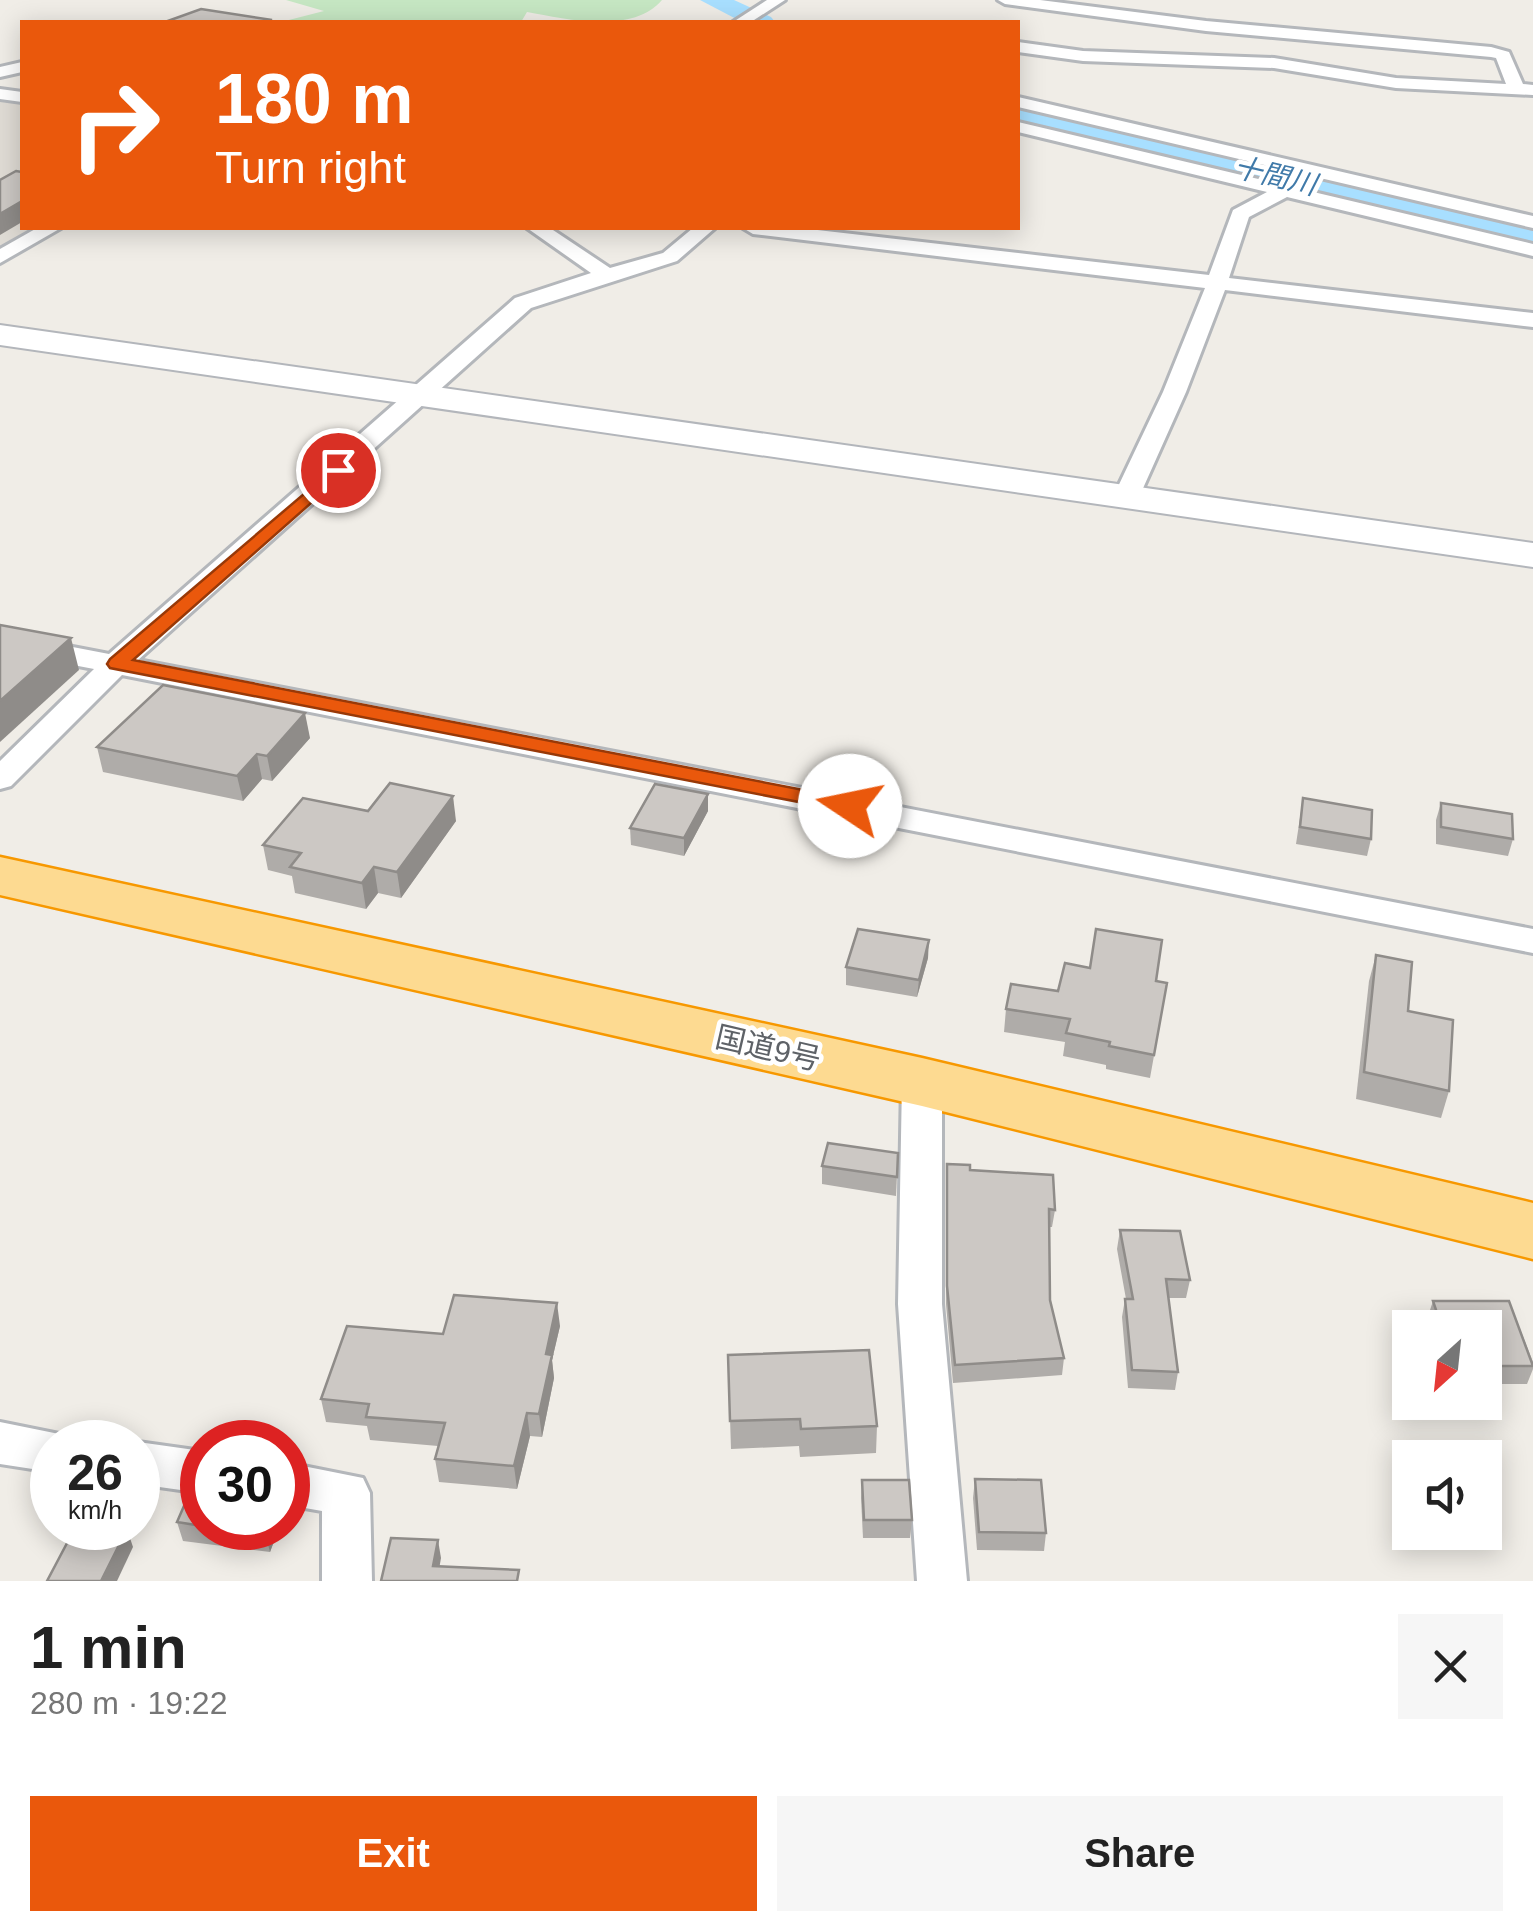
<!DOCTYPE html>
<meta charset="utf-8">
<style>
:root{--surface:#fff;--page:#f6f6f6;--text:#222;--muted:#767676;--accent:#ea580c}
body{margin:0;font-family:Helvetica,"Noto Sans JP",sans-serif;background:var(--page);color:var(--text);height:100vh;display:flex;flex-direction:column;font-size:38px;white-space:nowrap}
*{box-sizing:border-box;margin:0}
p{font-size:32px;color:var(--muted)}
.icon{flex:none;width:55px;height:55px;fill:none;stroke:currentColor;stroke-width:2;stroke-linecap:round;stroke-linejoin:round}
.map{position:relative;height:1581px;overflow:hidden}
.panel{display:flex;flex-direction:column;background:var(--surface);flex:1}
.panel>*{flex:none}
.guide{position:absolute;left:20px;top:20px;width:1000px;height:210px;border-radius:0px;box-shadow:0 5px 25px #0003;background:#ea580c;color:#fff;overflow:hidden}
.needle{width:65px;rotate:207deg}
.buttons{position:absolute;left:1392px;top:1310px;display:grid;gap:20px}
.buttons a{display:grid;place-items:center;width:110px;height:110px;border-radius:0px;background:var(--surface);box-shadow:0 5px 25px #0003;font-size:50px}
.speed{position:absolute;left:30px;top:1420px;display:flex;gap:20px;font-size:50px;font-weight:700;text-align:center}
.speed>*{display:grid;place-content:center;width:130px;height:130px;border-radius:50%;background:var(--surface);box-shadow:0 5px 25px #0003;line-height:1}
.speed small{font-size:25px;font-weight:400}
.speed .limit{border:15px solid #d22;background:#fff;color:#111}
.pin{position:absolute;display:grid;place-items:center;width:85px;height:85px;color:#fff;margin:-42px;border:5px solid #fff;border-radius:50%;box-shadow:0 2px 10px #0007}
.me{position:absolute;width:110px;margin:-55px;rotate:281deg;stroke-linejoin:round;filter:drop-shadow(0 0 8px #0008)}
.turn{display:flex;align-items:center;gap:35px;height:210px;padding:0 30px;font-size:45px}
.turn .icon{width:130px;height:130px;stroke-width:2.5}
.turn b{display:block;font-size:70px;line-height:85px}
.round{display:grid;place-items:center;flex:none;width:105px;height:105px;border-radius:0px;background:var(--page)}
.head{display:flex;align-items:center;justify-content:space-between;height:170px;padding:0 30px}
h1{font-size:60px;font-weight:700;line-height:75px}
.cta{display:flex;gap:20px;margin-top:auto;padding:20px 30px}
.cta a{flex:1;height:115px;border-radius:0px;background:var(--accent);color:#fff;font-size:40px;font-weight:700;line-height:115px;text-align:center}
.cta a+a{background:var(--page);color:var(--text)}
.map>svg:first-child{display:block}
.education{fill:#e0dcd5}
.green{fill:#c6e7c3}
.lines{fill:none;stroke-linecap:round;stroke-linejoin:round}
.river{fill:#a8dfff;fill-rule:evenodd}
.street-casing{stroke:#b4b7bb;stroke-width:6}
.secondary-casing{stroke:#b3b6bb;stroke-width:4}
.highway-casing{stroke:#f79800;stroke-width:5}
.street{fill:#fff;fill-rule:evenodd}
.secondary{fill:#fff;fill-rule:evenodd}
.highway{fill:#fdda91;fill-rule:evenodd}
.wall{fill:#afaca9}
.shaded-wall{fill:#8f8c89}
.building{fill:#ccc8c4;stroke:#8f8c89;stroke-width:2.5}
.route{fill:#ea580c;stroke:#983908;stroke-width:2.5}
.labels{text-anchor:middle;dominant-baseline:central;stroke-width:9;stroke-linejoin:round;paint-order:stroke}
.far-water-label{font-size:28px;font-style:italic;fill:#407aa9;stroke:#fff}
.street-label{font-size:30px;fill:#5e6267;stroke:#fff}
</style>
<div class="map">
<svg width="1533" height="1581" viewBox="0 0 1533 1581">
<rect width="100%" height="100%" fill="#f0ede7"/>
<path class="education" d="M0 97 22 99V228H38L0 250Z"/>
<path class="green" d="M286 0H662C632 35 566 19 527 12L521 22H281L324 11Z"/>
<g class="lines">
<g class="river">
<path d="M700 0H734L771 17 775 22H742Z"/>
<path d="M1018 107 1533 226V246L1018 125Z"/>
</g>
<g class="street-casing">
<g id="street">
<path d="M767 0H785L751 22H733Z"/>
<path d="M998 0H1040L1206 21 1491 47 1509 52 1523 84 1533 85V95L1396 88 1274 68 1083 61 1018 52V42L1083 51 1274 58 1396 78 1506 84 1496 58 1491 57 1206 31 1005 4Z"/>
<path d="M22 62V72L0 77V67Z"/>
<path d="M0 89 22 92V102L0 99Z"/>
<path d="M1018 97 1533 216V228L1018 107Z"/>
<path d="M1018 122 1533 244V256L1287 197 1249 217 1229 278 1533 313V327L1225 290 1186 392 1140 495 1136 500H1118L1114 495 1163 392 1205 288 753 234 743 228H800L1209 275 1233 210 1267 192 1018 132Z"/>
<path d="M37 228H61L0 263V249Z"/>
<path d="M527 228H550L610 268 663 253 693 228H715L677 261 531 308 138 660 1533 929V953L122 675 11 786 0 789V761L94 669 0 651V633L109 654 515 298 591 273Z"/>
<path d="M922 1068 936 1072 942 1082V1304L967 1581H917L898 1304 902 1082 908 1072Z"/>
<path d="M0 1422 69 1436 72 1442H52V1472L0 1464Z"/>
<path d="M137 1442H138L202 1451V1493L138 1484Z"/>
<path d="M288 1463 363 1478 370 1493 372 1581H322V1511L288 1505Z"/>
</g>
</g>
<g class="secondary-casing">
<path id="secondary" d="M0 325 1533 543V567L0 345Z"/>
</g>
<g class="highway-casing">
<path id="highway" d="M0 857 922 1058 1533 1203V1259L922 1106 0 895Z"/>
</g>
<use href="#street" class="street"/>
<use href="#secondary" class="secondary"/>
<use href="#highway" class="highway"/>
</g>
<g class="wall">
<path d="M310 738 272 781 262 779 243 801 103 772 97 747Z"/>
<path d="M708 794V811L684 856 631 845 630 828Z"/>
<path d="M1303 798 1371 839 1367 856 1296 844Z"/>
<path d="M1441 803 1513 839 1508 856 1436 844V820Z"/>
<path d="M368 811 456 821 401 898 378 893 366 909 295 893 292 876 268 870 263 845Z"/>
<path d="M1376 955 1408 1011 1449 1091 1441 1118 1356 1099 1369 981Z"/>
<path d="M928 958 917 997 846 985V967Z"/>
<path d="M1156 981 1167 983 1150 1078 1106 1069V1065L1063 1056 1065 1042 1004 1032 1006 1009 1058 991Z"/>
<path d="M898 1153 896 1196 822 1184V1166Z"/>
<path d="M947 1164 970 1170 1055 1210 1052 1227H1049L1050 1300 1064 1358 1062 1375 953 1383 946 1304V1181Z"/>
<path d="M1120 1230 1190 1280 1186 1298H1168L1178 1372 1175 1390 1128 1388 1122 1317 1125 1299H1126L1117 1249Z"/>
<path d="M1433 1301H1509L1533 1362V1369L1527 1384H1485V1328H1430L1427 1319Z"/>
<path d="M560 1326 552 1360 554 1378 542 1437 530 1436 517 1489 439 1482 435 1459 438 1446 370 1440 367 1426 326 1422 321 1399 443 1334Z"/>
<path d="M728 1355 877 1426 876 1453 800 1457 799 1446 731 1449Z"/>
<path d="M202 1469V1528H279L270 1552 183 1541 177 1522Z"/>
<path d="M975 1479 1046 1533 1044 1551 977 1550 973 1498Z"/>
<path d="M862 1480 912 1520 910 1538H863L861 1498Z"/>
</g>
<g class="shaded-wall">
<path d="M22 201V222L0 235V214Z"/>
<path d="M71 638 79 670 0 742V701Z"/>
<path d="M305 713 310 738 272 781 267 756Z"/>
<path d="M257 754 262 779 243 801 237 776Z"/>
<path d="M708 794V811L684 856V838Z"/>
<path d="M453 796 456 821 401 898 397 872Z"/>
<path d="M374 867 378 893 366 909 362 883Z"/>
<path d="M929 940 928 958 917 997 919 980Z"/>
<path d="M557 1303 560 1326 552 1360 554 1378 542 1437 539 1414 546 1354Z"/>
<path d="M527 1413 530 1436 517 1489 514 1466Z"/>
<path d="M267 1528H279L270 1552 265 1533Z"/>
<path d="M127 1529 133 1547 117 1581H101Z"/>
<path d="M438 1540 441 1558 437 1581 433 1566Z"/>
</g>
<g class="building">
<path d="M201 9 272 20 263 22H165Z"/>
<path d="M16 171 22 172V201L0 214V180Z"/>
<path d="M0 625 71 638 0 701Z"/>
<path d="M163 685 305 713 267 756 257 754 237 776 97 747Z"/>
<path d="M390 783 453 796 397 872 374 867 362 883 290 867 301 853 263 845 303 798 368 811Z"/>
<path d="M655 784 708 794 684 838 630 828Z"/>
<path d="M1303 798 1372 810 1371 839 1300 827Z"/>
<path d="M1441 803 1512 814 1513 839 1441 827Z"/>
<path d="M858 929 929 940 919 980 846 967Z"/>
<path d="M1096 929 1162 940 1156 981 1167 983 1154 1055 1109 1046 1110 1042 1066 1033 1070 1019 1006 1009 1011 984 1058 991 1065 963 1090 968Z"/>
<path d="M1376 955 1412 962 1408 1011 1453 1020 1449 1091 1364 1072Z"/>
<path d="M828 1143 898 1153 897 1177 822 1166Z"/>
<path d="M947 1164 970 1165V1170L1053 1175 1055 1210 1049 1209 1050 1300 1064 1358 955 1365 947 1286Z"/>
<path d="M1120 1230 1180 1231 1190 1280 1166 1279 1178 1372 1132 1370 1125 1299H1133Z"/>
<path d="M454 1295 557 1303 546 1354 552 1355 539 1414 527 1413 514 1466 435 1459 445 1423 366 1417 369 1404 321 1399 347 1326 443 1334Z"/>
<path d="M1433 1301H1509L1533 1366H1485V1328H1442Z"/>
<path d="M869 1350 877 1426 801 1429 800 1419 730 1421 728 1355Z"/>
<path d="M200 1469H202V1526L177 1522Z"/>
<path d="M975 1479 1041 1480 1046 1533 979 1532Z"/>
<path d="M862 1480H909L912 1520H864Z"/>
<path d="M75 1528H118L127 1529 101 1581H47Z"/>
<path d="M218 1528H267L265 1533Z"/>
<path d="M391 1538 438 1540 433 1566 519 1570 517 1581H381Z"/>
</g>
<path class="route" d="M338 465 344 466V474L133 660 850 799 862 806 850 812 110 668 107 664 110 659Z"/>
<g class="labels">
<g class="far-water-label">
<text transform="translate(1275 176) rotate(13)">十間川</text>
</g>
<g class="street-label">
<text transform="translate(768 1048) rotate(13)">国道9号</text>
</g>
</g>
</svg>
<div class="buttons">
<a><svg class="needle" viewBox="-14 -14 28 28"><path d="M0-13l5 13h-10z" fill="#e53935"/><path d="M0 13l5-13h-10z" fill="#767676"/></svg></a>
<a><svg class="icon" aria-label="sound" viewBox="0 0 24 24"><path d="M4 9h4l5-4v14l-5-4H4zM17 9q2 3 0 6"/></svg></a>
</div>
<div class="speed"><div>26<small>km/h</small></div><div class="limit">30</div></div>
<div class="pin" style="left:338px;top:470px;background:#d93025"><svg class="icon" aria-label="arrive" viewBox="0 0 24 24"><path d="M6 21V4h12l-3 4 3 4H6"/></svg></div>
<svg class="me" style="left:850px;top:806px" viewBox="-20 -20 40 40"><circle r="19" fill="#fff"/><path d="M0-13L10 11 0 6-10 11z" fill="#ea580c"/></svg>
<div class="guide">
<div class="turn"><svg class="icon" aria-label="right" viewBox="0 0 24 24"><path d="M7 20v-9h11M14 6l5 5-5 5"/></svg><div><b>180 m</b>Turn right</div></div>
</div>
</div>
<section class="panel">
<div class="head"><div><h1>1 min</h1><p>280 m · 19:22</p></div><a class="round"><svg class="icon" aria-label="close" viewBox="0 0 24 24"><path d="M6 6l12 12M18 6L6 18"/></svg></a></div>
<div class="cta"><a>Exit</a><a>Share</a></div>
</section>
